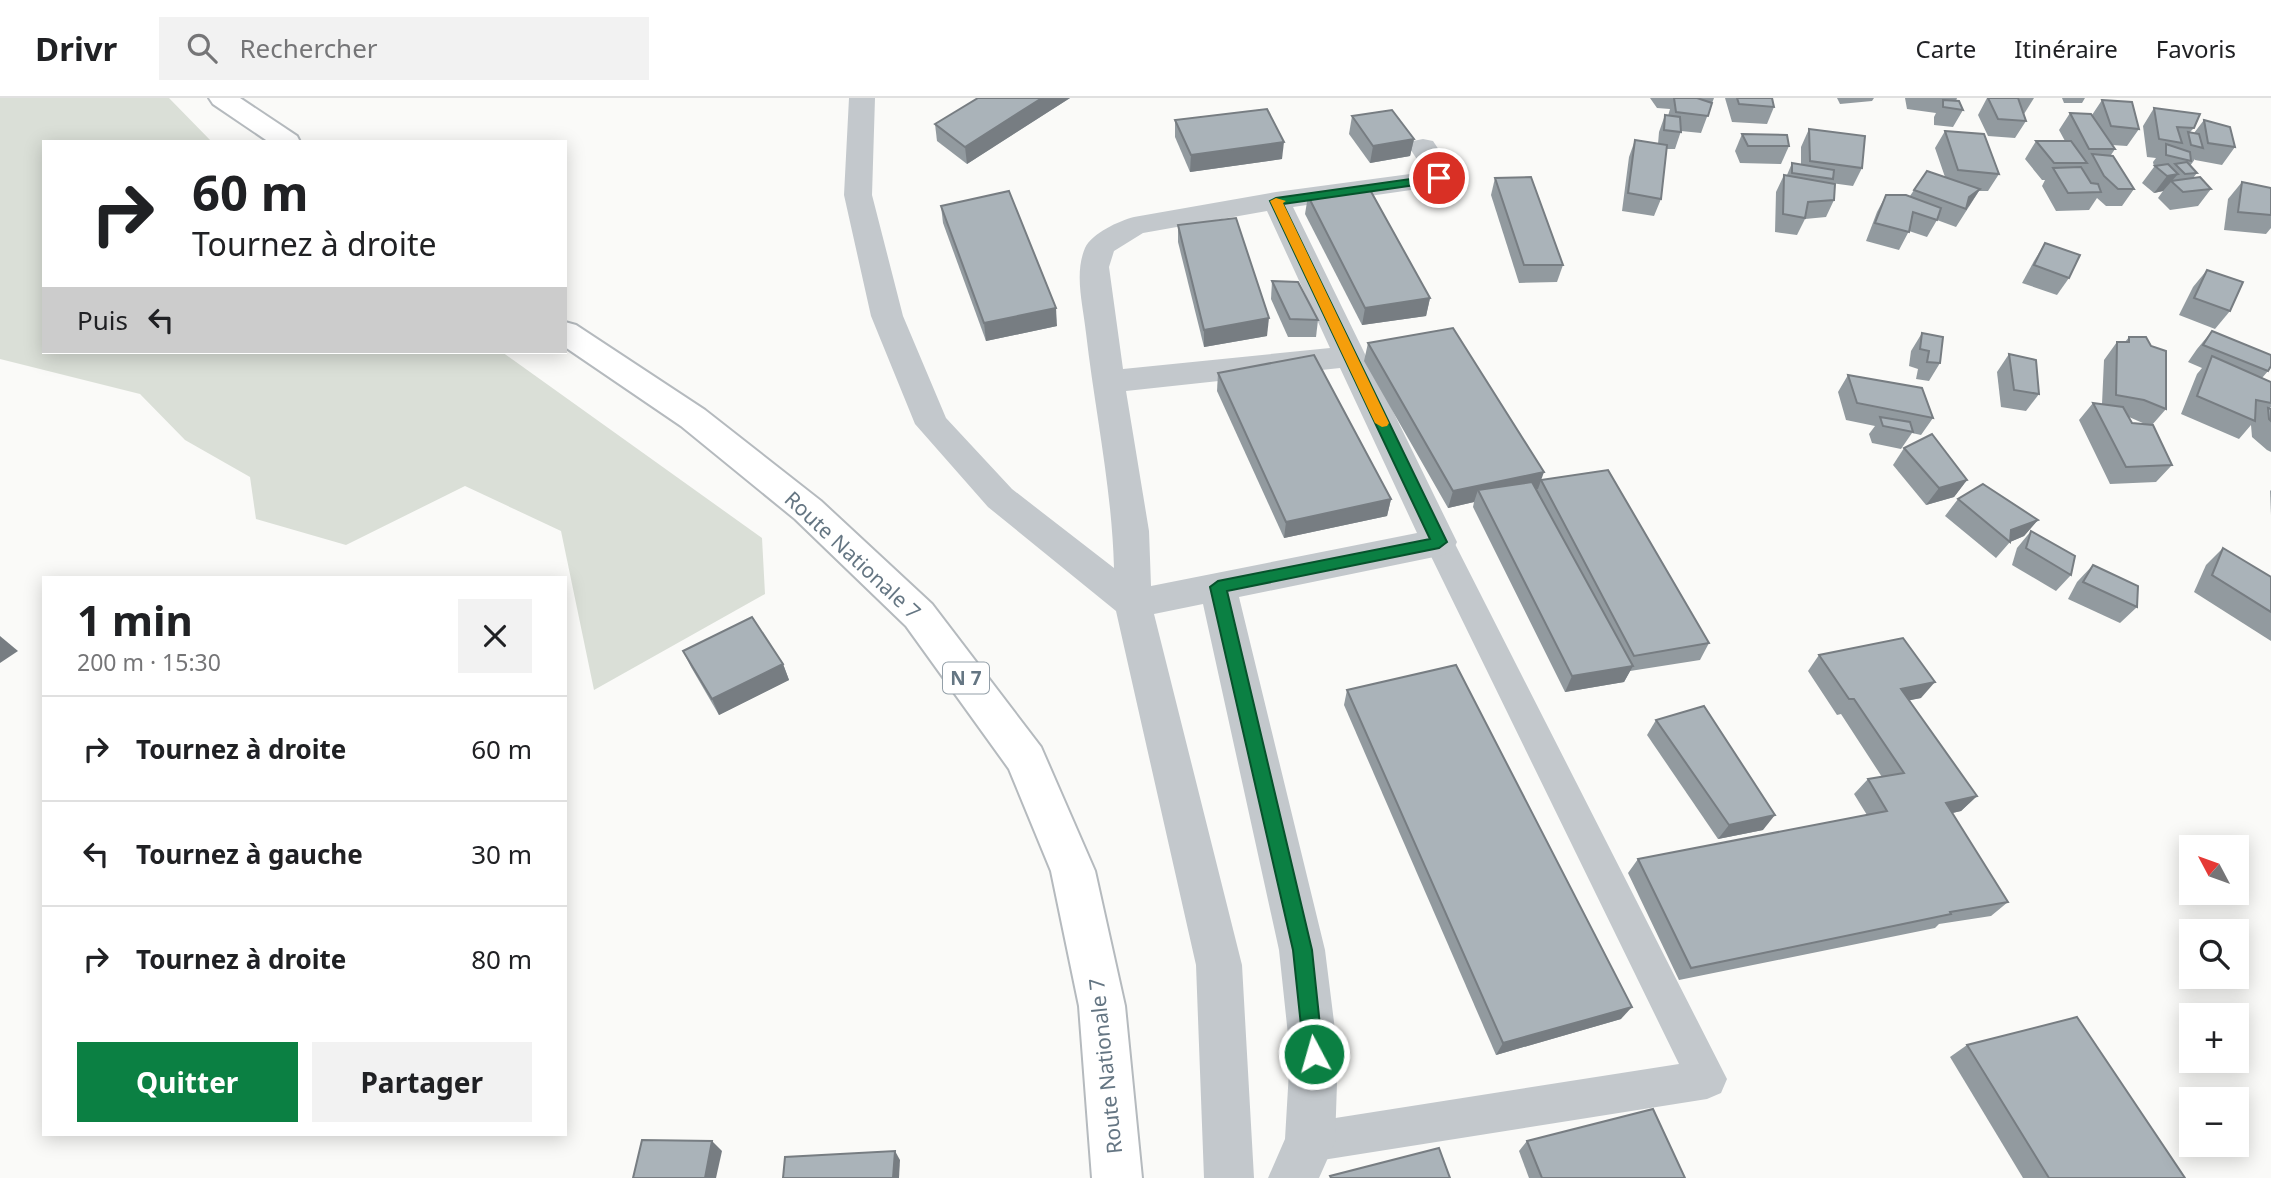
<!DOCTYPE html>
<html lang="fr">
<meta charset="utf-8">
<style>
:root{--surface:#fff;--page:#f2f2f2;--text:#202124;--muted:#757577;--line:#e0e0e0;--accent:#0b8043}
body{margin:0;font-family:"Noto Sans",sans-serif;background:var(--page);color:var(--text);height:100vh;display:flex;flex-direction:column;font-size:26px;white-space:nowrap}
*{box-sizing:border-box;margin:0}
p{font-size:23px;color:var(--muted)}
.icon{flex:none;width:38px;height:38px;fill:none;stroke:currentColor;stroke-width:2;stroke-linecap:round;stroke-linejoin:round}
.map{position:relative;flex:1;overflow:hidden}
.sheet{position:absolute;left:42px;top:478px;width:525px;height:560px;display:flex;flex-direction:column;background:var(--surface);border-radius:0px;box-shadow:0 4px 18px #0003}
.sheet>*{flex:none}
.top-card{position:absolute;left:42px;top:42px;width:525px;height:214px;border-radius:0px;box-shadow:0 4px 18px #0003;background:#fff;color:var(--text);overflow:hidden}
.needle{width:46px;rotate:311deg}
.tools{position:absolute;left:2179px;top:737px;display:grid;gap:14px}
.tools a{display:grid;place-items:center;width:70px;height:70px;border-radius:0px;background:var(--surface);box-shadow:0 4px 18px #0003;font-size:35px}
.pin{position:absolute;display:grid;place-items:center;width:60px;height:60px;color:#fff;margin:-30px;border:4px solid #fff;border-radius:50%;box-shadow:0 2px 7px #0007}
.me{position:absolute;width:77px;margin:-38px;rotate:354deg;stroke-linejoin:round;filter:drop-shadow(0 0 5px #0008)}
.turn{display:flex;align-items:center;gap:24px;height:147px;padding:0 35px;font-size:32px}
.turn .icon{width:91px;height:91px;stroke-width:2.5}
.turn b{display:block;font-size:49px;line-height:60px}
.then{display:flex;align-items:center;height:66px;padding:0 35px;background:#0003;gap:14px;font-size:26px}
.round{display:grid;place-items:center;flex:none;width:74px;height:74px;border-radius:0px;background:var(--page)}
.headline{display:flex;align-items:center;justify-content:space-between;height:119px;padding:0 35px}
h1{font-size:42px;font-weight:700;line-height:52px}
.primary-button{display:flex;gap:14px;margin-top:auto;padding:14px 35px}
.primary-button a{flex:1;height:80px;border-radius:0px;background:var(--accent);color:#fff;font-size:28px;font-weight:700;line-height:80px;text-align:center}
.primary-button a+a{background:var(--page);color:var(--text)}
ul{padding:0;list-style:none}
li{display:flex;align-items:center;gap:21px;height:105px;padding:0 35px;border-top:2px solid var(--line)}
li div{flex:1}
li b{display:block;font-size:26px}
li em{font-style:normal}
header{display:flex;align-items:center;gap:42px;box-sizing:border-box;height:98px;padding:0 35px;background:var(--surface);border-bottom:2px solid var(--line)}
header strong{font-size:33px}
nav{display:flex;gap:38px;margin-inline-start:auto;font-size:24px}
.search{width:490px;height:63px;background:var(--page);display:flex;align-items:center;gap:18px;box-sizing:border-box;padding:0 24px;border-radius:0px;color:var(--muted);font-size:26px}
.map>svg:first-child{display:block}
.green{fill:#dadfd7}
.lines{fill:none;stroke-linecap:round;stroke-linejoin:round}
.primary-casing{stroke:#b5babe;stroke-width:4}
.service{fill:#c3c8cc;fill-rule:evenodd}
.minor{fill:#c3c8cc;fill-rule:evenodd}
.primary{fill:#fff;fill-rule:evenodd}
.wall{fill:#929a9f;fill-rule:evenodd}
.shaded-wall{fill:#777d82}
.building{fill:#aab3b9;stroke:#777d82;stroke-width:2}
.route{fill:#0b8043;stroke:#07532c;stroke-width:2}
.slow{fill:#f59e0b}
.labels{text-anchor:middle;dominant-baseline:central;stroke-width:7;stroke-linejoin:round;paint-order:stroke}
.shield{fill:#fff;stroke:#939fa8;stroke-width:2}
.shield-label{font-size:19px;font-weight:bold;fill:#657683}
.street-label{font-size:21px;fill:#657683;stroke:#fff}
</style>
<header>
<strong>Drivr</strong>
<div class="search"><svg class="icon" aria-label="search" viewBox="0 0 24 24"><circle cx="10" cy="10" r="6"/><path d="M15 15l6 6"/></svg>Rechercher</div>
<nav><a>Carte</a><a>Itinéraire</a><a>Favoris</a></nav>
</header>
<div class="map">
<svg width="2271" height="1080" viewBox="0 0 2271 1080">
<rect width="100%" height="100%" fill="#fafaf8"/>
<path class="green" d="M0 0H169L212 44H44V254H502L762 440 765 496 594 592 561 433 465 388 346 447 256 421 250 379 185 342 140 296 0 261Z"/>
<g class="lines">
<g class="primary-casing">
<g id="primary">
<path d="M209 0H240L297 38 300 44H269L213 6Z"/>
<path d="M565 224 576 227 705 312 821 403 932 506 1041 649 1095 773 1125 908 1142 1080H1092L1079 908 1051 773 1009 671 906 528 795 421 681 328 565 249Z"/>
</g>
</g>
<path class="service" d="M1439 433 1450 436 1454 444 1727 981 1721 995 1707 1001 1310 1064 1296 1058 1290 1044 1296 1030 1310 1024 1679 966 1424 444 1428 436Z"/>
<path class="minor" d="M849 0H875L872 97 903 218 946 320 1012 391 1114 470C1112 391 1095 313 1086 235 1083 207 1074 176 1085 150 1092 135 1119 123 1134 119L1276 94 1425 74 1409 49 1413 43 1423 41 1433 43 1455 76 1449 86 1439 88 1293 109 1457 444 1452 454 1439 458 1239 499 1325 852 1338 956 1335 1044 1319 1080H1268L1285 1041 1290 956 1279 852 1203 506 1154 516 1242 867 1254 1080H1204L1196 867 1116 513 988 409 915 326 871 218 844 97ZM1267 113 1330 250 1123 271 1109 169 1114 153 1143 135ZM1340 270 1417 435 1151 488 1149 433 1126 293Z"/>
<use href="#primary" class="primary"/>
</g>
<g class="wall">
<path d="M978 0H1070L967 66 937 43 935 26Z"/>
<path d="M1650 0H1714L1701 35 1681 33 1675 51H1666L1661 101 1654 118 1622 113 1629 59 1635 42 1658 46 1659 34 1665 17 1668 18 1670 11 1657 10Z"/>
<path d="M1725 0H1772L1774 9 1767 26 1732 24Z"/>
<path d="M1837 0H1874L1872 3 1840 6Z"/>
<path d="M1905 0H1957L1956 3 1963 12 1953 29 1934 27V19L1936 15 1907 11Z"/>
<path d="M1987 0H2034L2024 16 2026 23 2015 40 1988 38 1978 17Z"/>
<path d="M2062 0H2085L2082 5H2064Z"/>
<path d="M2102 2 2139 31 2127 48 2112 47 2115 51 2111 57 2134 91 2122 108H2106L2097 100 2089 112 2056 113 2042 88 2045 82H2042L2025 61 2036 43H2065L2059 32 2070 15 2092 17Z"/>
<path d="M2154 10 2194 30 2190 34 2194 35 2204 22 2235 49 2222 67 2195 62V61L2190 68 2197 75 2193 80 2211 91 2198 108 2170 112 2158 100 2163 93 2154 95 2142 85 2154 69 2153 64 2156 60 2147 59 2143 28Z"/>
<path d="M1352 18 1414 41 1410 58 1370 65 1349 36Z"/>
<path d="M1175 22 1282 61 1190 74 1175 39Z"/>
<path d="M1809 31 1862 70 1853 88 1831 85 1834 102 1826 119 1805 121 1797 137 1775 134 1776 94 1784 77H1787L1792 65 1801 66V49Z"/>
<path d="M1945 33 1999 76 1988 93H1979L1956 129 1937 122 1927 139 1909 133 1899 152 1866 143 1877 114 1886 97 1910 98 1914 92 1945 79 1935 50Z"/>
<path d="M1742 36 1789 48 1781 66 1740 65 1735 53Z"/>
<path d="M1495 80 1563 167 1557 184 1519 185 1491 97Z"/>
<path d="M2242 84 2271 90V130L2266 136 2224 132 2228 101Z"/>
<path d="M1308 98 1430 200 1426 218 1362 227 1305 116Z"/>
<path d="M941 108 1057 228 986 243 943 125Z"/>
<path d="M1178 127 1267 238 1204 249 1178 144Z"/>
<path d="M2045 145 2069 180 2057 197 2022 185 2034 163Z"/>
<path d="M2207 172 2230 213 2215 231 2179 217 2193 189Z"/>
<path d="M1272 183 1318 222 1316 239H1288L1271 201Z"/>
<path d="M2212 233 2268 273 2262 280 2271 284V309L2270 310 2271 311V354L2267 352 2252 339 2251 327 2239 341 2181 316 2197 276 2202 270 2188 264 2197 251Z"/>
<path d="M1922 235 1940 265 1929 283 1916 281 1918 271 1909 268 1911 253Z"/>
<path d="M2129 239 2166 311 2152 327 2172 367 2156 384 2110 386 2079 322 2093 305 2102 306 2104 262 2117 244H2125ZM2129 319 2145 326 2132 325Z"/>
<path d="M1368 245 1541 382 1709 545 1700 562 1630 573 1624 584 1565 594 1473 409 1474 404 1448 410 1364 263Z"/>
<path d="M2009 256 2039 296 2026 313 2001 309 1997 274Z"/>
<path d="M1218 275 1391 401 1387 418 1284 440 1217 293Z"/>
<path d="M1848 277 1933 320 1921 337 1912 335 1901 351 1872 345 1869 336 1875 328 1846 322 1838 294Z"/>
<path d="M1904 350 1967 382 1954 399 1926 407 1893 367Z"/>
<path d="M2271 392V417L2270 393Z"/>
<path d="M1958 401 2038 422 2024 438 2010 444 1996 460 1945 418Z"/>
<path d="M2031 433 2071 477 2056 493 2012 467 2017 450Z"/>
<path d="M2223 450 2271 479V543L2194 494 2206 467Z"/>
<path d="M2093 467 2137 509 2120 525 2068 501 2077 484Z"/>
<path d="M683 553 783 566 789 582 719 617 691 569Z"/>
<path d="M1819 557 1921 600 1909 602 1977 698 1961 713 1952 715 2008 804 1991 818 1939 826 1935 830 1679 882 1628 775 1638 761 1867 717 1854 696 1868 681 1882 679 1841 616 1837 617 1808 573Z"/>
<path d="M1347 592 1621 921 1496 957 1344 607Z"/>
<path d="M1656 622 1763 732 1718 741 1647 637Z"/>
<path d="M1967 947 2185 1080H2023L1950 959Z"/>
<path d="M1527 1043 1685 1080H1529L1519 1053Z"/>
</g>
<g class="shaded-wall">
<path d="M1042 0H1070L967 66 965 49Z"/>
<path d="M1414 41 1410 58 1370 65 1373 48Z"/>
<path d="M1284 44 1282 61 1190 74 1191 57Z"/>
<path d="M2178 76 2163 93 2154 95 2167 78Z"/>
<path d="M1980 91 1969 108 1966 111 1969 99Z"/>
<path d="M1430 200 1426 218 1362 227 1365 210Z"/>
<path d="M1056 210 1057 228 986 243 984 225Z"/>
<path d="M1269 220 1267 238 1204 249V232Z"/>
<path d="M1544 374 1538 391 1483 402 1478 392 1474 404 1448 410 1453 393Z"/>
<path d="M1967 382 1954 399 1926 407 1939 390Z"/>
<path d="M1391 401 1387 418 1284 440 1286 424Z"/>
<path d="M2038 422 2024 438 2010 444 2011 432Z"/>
<path d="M0 538 18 553 0 565Z"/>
<path d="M783 566 789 582 719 617 712 601Z"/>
<path d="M1633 568 1624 584 1565 594 1572 578Z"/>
<path d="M1935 584 1921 600 1887 607 1901 591Z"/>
<path d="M1977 698 1961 713 1931 720 1946 705Z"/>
<path d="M1775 717 1763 732 1718 741 1729 727Z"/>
<path d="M1632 909 1621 921 1496 957 1503 945Z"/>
<path d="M712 1043 722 1053 716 1080H705Z"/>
<path d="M895 1053 900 1062 899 1080H893Z"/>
</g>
<g class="building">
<path d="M978 0H1042L965 49 935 26Z"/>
<path d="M1674 0H1697L1712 5 1708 18 1676 14Z"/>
<path d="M1737 0H1772L1774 9 1739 6Z"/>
<path d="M1988 0H2018L2026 23 1998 21Z"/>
<path d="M1943 2 1959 3 1963 12 1943 9Z"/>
<path d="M2102 2 2132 4 2139 31 2111 28Z"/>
<path d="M2154 10 2200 16 2194 30 2177 29 2182 45 2159 41Z"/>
<path d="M1267 11 1284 44 1191 57 1175 22Z"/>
<path d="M1392 12 1414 41 1373 48 1352 18Z"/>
<path d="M2070 15 2091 16 2115 51H2089Z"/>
<path d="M1665 17 1680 19 1681 34 1664 32Z"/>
<path d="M2204 22 2230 29 2235 49 2208 45Z"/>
<path d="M1809 31 1865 38 1862 70 1810 63Z"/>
<path d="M1945 33 1984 36 1999 76 1958 72Z"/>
<path d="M2188 34 2199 36 2203 50 2191 47Z"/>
<path d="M1742 36 1787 37 1789 48H1748Z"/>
<path d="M1635 42 1667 47 1661 101 1628 95Z"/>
<path d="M2036 43H2071L2087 65H2054Z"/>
<path d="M2166 46 2190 54 2191 63 2166 57Z"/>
<path d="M2092 56 2113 58 2134 91H2118L2104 78Z"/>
<path d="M2187 64 2197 75 2185 76 2175 66Z"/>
<path d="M1792 65 1834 72 1833 81 1792 75Z"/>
<path d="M2168 66 2178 76 2167 78 2155 68Z"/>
<path d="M2081 69 2091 85 2098 86 2101 94 2068 95 2053 70Z"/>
<path d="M1927 73 1980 91 1969 99 1966 111 1914 92Z"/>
<path d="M1784 77 1835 86 1834 102 1808 104 1805 120 1783 116Z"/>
<path d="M1531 79 1563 167H1524L1495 80Z"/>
<path d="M2200 79 2211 91 2183 94 2171 83Z"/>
<path d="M2242 84 2271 90V117L2238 114Z"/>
<path d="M1369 90 1430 200 1365 210 1308 98Z"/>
<path d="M1009 93 1056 210 984 225 941 108Z"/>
<path d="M1886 97H1906L1941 110 1937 122 1913 114 1909 134 1875 125Z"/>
<path d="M1236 120 1269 220 1204 232 1178 127Z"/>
<path d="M2045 145 2080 157 2069 180 2034 167Z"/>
<path d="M2207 172 2243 184 2230 213 2194 200Z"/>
<path d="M1272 183 1298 184 1318 222 1290 221Z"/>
<path d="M1453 230 1544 374 1453 393 1368 245Z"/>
<path d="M2212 233 2271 257V268L2268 273 2203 247Z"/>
<path d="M1922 235 1943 239 1940 265 1927 264 1929 253 1920 251Z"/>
<path d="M2129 239H2146L2151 248 2166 253V311L2144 302 2116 297 2117 244H2129Z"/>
<path d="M2009 256 2036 262 2039 296 2014 292Z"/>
<path d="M1314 257 1391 401 1286 424 1218 275Z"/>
<path d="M2212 258 2271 284V305L2256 302 2255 323 2197 298Z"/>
<path d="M1848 277 1922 290 1933 320 1857 305Z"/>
<path d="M2093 305 2123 309 2132 325 2153 327 2172 367 2126 369Z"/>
<path d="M2268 310 2271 311V323L2269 321Z"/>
<path d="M1880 319 1910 324 1913 334 1883 328Z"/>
<path d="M1932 336 1967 382 1939 390 1904 350Z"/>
<path d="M1608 372 1709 545 1634 558 1541 382Z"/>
<path d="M1532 384 1633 568 1572 578 1478 392Z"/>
<path d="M1983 386 2038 422 2011 432 2010 444 1958 401Z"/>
<path d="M2031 433 2075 458 2071 477 2026 450Z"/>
<path d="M2223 450 2271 479V514L2212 477Z"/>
<path d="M2093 467 2138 488 2137 509 2083 484Z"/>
<path d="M752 519 783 566 712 601 683 553Z"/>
<path d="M1903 540 1935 584 1901 591 1977 698 1946 705 2008 804 1950 814 1951 816 1691 870 1638 761 1887 713 1868 681 1904 675 1854 601H1849L1819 557Z"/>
<path d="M1456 567 1632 909 1503 945 1347 592Z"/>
<path d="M1704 608 1775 717 1729 727 1656 622Z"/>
<path d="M2077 919 2185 1080H2049L1967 947Z"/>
<path d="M1653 1011 1685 1080H1542L1527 1043Z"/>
<path d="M642 1042 712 1043 705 1080H633Z"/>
<path d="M1439 1050 1450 1080H1331L1330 1078Z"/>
<path d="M895 1053 893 1080H783L785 1059Z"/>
</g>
<path class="route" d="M1439 77 1445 80 1443 83 1283 106 1447 444 1439 450 1227 493 1312 852 1323 956 1321 963 1314 966 1307 963 1304 956 1293 852 1210 489 1218 483 1430 441 1270 103 1276 100Z"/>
<path class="slow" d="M1276 100 1286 103 1283 105 1389 325 1387 328 1382 329 1375 325 1270 103Z"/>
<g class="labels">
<rect class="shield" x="943" y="564.5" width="46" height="31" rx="5"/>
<g class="shield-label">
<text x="966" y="580">N 7</text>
</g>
<g class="street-label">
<text transform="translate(853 457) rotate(43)">Route Nationale 7</text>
<text transform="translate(1105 968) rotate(-96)">Route Nationale 7</text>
</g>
</g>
</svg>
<div class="tools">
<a><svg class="needle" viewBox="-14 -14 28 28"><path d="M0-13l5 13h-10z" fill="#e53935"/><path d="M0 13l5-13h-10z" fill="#757577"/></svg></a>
<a><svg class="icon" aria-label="search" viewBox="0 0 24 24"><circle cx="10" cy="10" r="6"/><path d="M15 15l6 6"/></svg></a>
<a>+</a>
<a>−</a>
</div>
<div class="pin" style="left:1439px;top:80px;background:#d93025"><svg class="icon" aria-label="arrive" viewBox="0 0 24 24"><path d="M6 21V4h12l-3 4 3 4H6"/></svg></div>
<svg class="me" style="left:1314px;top:956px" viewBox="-20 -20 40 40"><circle r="17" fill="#0b8043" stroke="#fff" stroke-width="3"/><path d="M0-11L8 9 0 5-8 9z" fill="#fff"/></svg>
<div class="top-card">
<div class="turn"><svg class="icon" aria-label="right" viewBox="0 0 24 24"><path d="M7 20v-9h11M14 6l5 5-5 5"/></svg><div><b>60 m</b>Tournez à droite</div></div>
<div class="then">Puis<svg class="icon" aria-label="left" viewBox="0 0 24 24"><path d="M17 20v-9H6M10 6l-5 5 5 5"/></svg></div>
</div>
<section class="sheet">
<div class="headline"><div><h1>1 min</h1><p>200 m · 15:30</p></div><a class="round"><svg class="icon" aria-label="close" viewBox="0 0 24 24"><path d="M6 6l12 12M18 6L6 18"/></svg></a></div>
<ul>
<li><svg class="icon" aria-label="right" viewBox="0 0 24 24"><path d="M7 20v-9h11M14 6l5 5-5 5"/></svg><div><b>Tournez à droite</b></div><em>60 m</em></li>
<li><svg class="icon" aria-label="left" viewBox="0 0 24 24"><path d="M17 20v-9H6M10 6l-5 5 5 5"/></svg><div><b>Tournez à gauche</b></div><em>30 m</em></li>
<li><svg class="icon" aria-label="right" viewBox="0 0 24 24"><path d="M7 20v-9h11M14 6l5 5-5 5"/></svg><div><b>Tournez à droite</b></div><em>80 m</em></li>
</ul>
<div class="primary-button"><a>Quitter</a><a>Partager</a></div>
</section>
</div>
